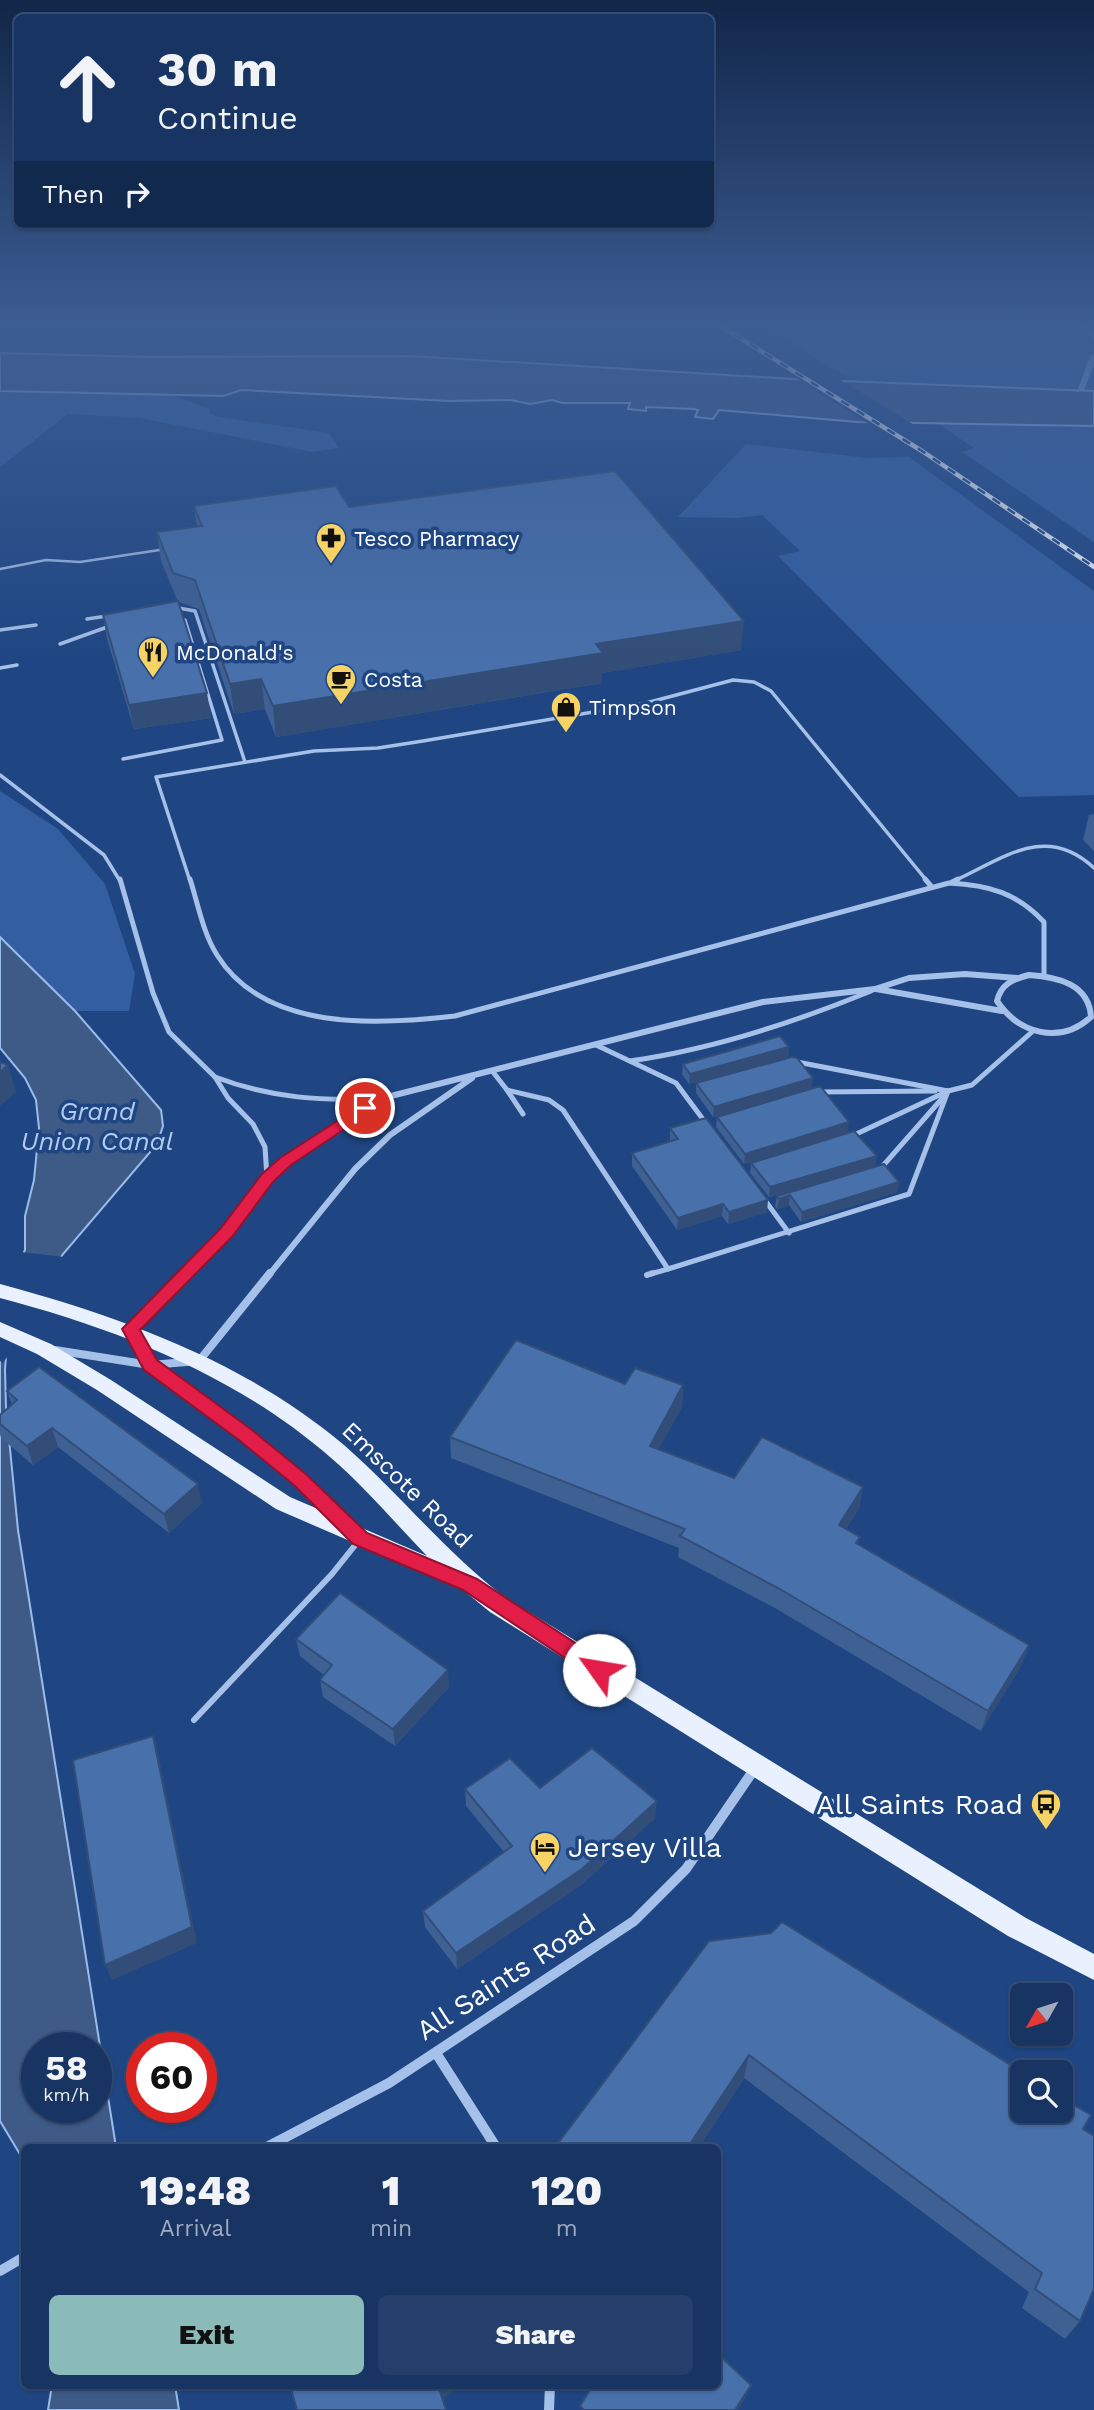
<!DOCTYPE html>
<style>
:root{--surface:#173462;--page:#243f6b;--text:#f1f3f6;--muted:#9eaabe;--line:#364f77;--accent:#8bbbb9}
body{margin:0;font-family:"Work Sans",sans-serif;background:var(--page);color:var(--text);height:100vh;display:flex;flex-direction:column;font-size:26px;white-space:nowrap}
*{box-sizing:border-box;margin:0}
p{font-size:23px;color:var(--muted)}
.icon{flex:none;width:38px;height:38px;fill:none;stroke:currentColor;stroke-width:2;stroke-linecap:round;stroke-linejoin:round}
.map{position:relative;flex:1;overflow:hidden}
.side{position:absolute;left:21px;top:2144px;width:700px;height:245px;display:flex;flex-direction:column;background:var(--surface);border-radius:10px;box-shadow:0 2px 5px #0004,0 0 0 2px var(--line)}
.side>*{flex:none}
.banner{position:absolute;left:14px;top:14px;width:700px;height:214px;border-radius:10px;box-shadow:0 2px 5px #0004,0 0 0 2px var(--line);background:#173462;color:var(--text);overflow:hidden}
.needle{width:46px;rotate:231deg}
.controls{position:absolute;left:1010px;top:1983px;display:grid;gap:14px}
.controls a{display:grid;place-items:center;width:63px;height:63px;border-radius:10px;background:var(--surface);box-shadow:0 2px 5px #0004,0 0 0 2px var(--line);font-size:35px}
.speed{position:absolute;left:21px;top:2032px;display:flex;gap:14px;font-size:35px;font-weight:700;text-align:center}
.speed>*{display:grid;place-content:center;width:91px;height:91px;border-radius:50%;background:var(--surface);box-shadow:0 2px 5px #0004,0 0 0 2px var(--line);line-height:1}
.speed small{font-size:18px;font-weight:400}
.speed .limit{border:10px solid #d22;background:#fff;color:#111}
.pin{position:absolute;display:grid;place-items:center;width:60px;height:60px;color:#fff;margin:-30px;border:4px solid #fff;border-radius:50%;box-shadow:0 2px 7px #0007}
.me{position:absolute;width:77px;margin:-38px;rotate:302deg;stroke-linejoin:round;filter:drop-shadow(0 0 5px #0008)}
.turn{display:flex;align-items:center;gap:24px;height:147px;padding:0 28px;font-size:32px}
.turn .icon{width:91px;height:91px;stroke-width:2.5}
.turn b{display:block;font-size:49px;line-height:60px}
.then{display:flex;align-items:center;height:66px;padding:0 28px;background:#0003;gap:14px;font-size:26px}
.eta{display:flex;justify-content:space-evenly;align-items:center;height:119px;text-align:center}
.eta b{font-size:42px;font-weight:800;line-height:49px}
.button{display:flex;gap:14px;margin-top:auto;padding:14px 28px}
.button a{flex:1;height:80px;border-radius:10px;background:var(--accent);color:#111;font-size:28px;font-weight:800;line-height:80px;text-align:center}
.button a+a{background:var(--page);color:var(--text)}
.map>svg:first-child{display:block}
.green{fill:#335fa1}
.water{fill:#3e5b87;stroke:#9abceb;stroke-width:2;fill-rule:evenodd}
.pier{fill:#1f4683}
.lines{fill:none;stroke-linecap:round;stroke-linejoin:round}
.stream{fill:#9abceb;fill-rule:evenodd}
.service-far3{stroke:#a6c1e9;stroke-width:2.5}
.service-far2{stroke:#a6c1e9;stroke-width:3.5}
.service-far1{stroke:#a6c1e9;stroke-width:5}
.service{stroke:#a6c1e9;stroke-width:6}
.minor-far2{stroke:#a6c1e9;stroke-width:6}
.minor-far1{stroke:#a6c1e9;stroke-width:8}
.minor{stroke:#a6c1e9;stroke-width:10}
.primary{fill:#e9f0fe;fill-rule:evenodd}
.rail-casing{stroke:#fff;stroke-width:4.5}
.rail{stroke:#1f4683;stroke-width:2.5;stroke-dasharray:9;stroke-linecap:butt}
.wall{fill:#3e6093}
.shaded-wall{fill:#324e78}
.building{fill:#4870ab;stroke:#324e78;stroke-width:2}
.route{fill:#e11d48;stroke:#92132f;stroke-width:2}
.labels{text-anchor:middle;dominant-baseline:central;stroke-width:7;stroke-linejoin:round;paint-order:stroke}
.far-poi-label{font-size:21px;fill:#fff;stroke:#1f4683;text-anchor:start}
.street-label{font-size:24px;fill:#fff;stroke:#1f4683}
.water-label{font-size:26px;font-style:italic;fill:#b1ccf1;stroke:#1f4683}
.near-poi-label{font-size:28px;fill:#fff;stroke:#1f4683;text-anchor:end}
.near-street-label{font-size:28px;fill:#fff;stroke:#1f4683}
</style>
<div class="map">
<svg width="1094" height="2410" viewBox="0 0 1094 2410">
<rect width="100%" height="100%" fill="#1f4683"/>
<g class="green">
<path d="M761 325H1094V391L852 380Z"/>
<path d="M0 391 172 395 210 409V414L219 417 329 433 339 448 313 452 140 418 68 414 0 467Z"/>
<path d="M937 423 1094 427V542L962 452 974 448Z"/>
<path d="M746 444 867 458 909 457 1094 591V795L1019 797 778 556 800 551 762 515 739 518 678 517Z"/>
<path d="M0 791 58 829 105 884 135 974 129 1011H75L0 937Z"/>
</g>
<g class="water">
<path d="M0 353 149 357 410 356 794 379 1094 391V426L857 422 719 410 713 419 695 417 698 410 695 409 646 407V411L628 409 630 403H562L552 400 530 404 510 400 449 401 241 390 224 396 0 391Z"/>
<path d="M0 937 75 1011 161 1110 163 1126 157 1144 63 1254 7 1341 5 1370 6 1408 18 1530 116 2147H24V2161L0 2121V1300L25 1250V1216L34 1180 39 1128 36 1100 25 1078 0 1048ZM37 2048H96V2107H37Z"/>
<path d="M52 2385H175L179 2410H48Z"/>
</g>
<g class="pier">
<path d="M793 376H834L916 426 870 425Z"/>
<path d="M20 1252 65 1257 10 1342 9 1354 3 1363 0 1361V1292Z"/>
</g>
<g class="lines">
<g class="stream">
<path d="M1077 325H1085L1094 334V340Z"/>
<path d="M1094 354V365L1084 390 1077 392 1090 356Z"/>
</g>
<path class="service-far3" d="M0 569 46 560 80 562 166 549"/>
<g class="service-far2">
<path d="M173 607 195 611 245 762"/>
<path d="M87 619 107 616"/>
<path d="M0 630 36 625"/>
<path d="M60 644 110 626"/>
<path d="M0 668 17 665"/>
<path d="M123 759 222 740 185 620 178 621"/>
<path d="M0 775 104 855 120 881"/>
<path d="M190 881 156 777 314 751 378 748 423 741 646 703 733 680 754 682 771 691 927 881"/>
<path d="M954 881C1004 858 1046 823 1094 868"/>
</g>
<g class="service-far1">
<path d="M120 879 153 993 169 1032 215 1077 228 1098 253 1124 265 1147 267 1178"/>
<path d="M190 879C198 904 203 933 217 955 265 1032 377 1025 455 1016L949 883C989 885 1017 893 1044 922V975"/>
<path d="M925 879 931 886"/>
<path d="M952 882 958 879"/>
<path d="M596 1045 676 1083 705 1122"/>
<path d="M630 1061C714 1049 793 1023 871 991"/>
<path d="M797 1062 948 1091"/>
<path d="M493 1072 507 1090 549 1100 563 1110 668 1269 909 1194 948 1091"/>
<path d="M215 1077C271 1098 323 1102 383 1098"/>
<path d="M507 1090 523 1114"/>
<path d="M819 1092 935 1091"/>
<path d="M852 1136 948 1091 972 1085 1033 1031"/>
<path d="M881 1168 946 1094"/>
<path d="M764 1199 789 1233"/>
<path d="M647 1275 668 1269"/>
</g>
<g class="service">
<path d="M647 1275 653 1273"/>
<path d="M194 1720 332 1574 360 1539"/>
</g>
<g class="minor-far2">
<path d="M1029 975C1058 977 1089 984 1091 1017 1060 1045 1019 1034 997 1001 1001 984 1013 979 1029 975Z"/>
<path d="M876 989 1002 1011"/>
<path d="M184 1275 226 1233 267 1178 306 1147 383 1098 763 1002 875 989 909 978 965 974 1017 978"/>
<path d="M269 1275 355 1169 390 1135 472 1078"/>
</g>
<g class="minor-far1">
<path d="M186 1273 130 1329C158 1379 204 1403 248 1437 282 1464 314 1494 345 1524"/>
<path d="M55 1350 150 1365 199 1361 270 1273"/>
<path d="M750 1776 754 1770"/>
</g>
<g class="minor">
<path d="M436 2053 496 2147"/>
<path d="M267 2147 389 2083 634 1921 686 1869 751 1774"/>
<path d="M0 2271 24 2257"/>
<path d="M549 2410 550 2385"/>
</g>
<path class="primary" d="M0 1284C122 1317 246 1362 344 1445 400 1494 446 1553 506 1598L1026 1918 1094 1954V1980L1008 1936 490 1612 463 1590 276 1509 97 1390 37 1354 0 1337V1322L51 1344 111 1380 290 1497 427 1556C395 1523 365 1487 330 1457 237 1376 118 1329 0 1298Z"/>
<g class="rail-casing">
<path id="rail" d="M719 325 922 451 1094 567"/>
</g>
<use href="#rail" class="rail"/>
</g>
<g class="wall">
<path d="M194 506 349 507 741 650 602 673V683L276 737 265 709 234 714 199 609 179 602 211 718 134 729 107 639 103 615 178 602 161 561 157 532 197 527Z"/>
<path d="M1094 814V851L1083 840 1089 815Z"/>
<path d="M789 1047 788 1057 689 1084 682 1074 683 1064Z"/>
<path d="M696 1083 812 1087 713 1117 696 1093Z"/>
<path d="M717 1117 848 1132 744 1164 716 1127Z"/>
<path d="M670 1128 767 1212 728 1224 722 1216 677 1230 632 1166V1153L670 1142Z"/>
<path d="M751 1163 875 1166 769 1197 750 1173Z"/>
<path d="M899 1182 897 1192 801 1222 789 1205 777 1209 775 1206 777 1196Z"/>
<path d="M625 1384 683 1385 682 1407 658 1449 734 1478 863 1487 859 1508 846 1529 859 1545 1029 1645 1021 1666 981 1731 775 1608 678 1557 679 1548 451 1458 450 1437Z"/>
<path d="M7 1391 202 1503 169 1533 58 1447 33 1465 1 1438 0 1434V1415L12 1405Z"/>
<path d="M296 1639 449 1687 395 1746 323 1697 320 1680 324 1675 300 1656Z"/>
<path d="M540 1788 655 1818 581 1885 457 1969 425 1927 423 1911 504 1852 466 1806 465 1789Z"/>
<path d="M709 1941 1083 2129 1080 2321 1065 2339 1022 2308 1029 2292 744 2078 699 2147H556Z"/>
</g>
<g class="shaded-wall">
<path d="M744 621 741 650 602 673V683L276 737 273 706 596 644Z"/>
<path d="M261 679 265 709 234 714 230 684Z"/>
<path d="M207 693 211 718 134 729 129 705Z"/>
<path d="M789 1047 788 1057 689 1084 690 1074Z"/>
<path d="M8 1065 16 1092 0 1106V1072Z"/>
<path d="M813 1078 812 1087 713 1117 714 1107Z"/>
<path d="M849 1122 848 1132 744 1164 745 1154Z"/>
<path d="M877 1156 875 1166 769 1197 770 1187Z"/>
<path d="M899 1182 897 1192 801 1222 802 1212Z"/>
<path d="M790 1195 789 1205 777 1209 779 1199Z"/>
<path d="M768 1200 767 1212 728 1224 729 1212Z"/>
<path d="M723 1204 722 1216 677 1230 678 1218Z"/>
<path d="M683 1385 682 1407 649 1467 650 1446Z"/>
<path d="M52 1428 58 1447 33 1465 27 1446Z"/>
<path d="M198 1484 202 1503 169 1533 164 1514Z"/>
<path d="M863 1487 859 1508 835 1546 839 1525Z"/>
<path d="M1029 1645 1021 1666 981 1731 988 1711Z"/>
<path d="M448 1670 449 1687 395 1746 393 1729Z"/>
<path d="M153 1736 158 1754 197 1943 112 1980 105 1965Z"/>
<path d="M657 1801 655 1818 581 1885 457 1969 456 1953Z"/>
<path d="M749 2055 744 2078 699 2147H688Z"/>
<path d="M438 2385H465V2386L440 2399Z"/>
<path d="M751 2385 747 2395 738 2410H735Z"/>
</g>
<g class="building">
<path d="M615 471 744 621 596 644 603 653 273 706 261 679 230 684 195 580 173 573 157 532 202 526 194 506 336 486 349 507Z"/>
<path d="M178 601 207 693 129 705 103 615Z"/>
<path d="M780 1036 789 1047 690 1074 683 1064Z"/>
<path d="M792 1057 797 1058 813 1078 714 1107 696 1083Z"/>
<path d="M0 1062 8 1065 0 1072Z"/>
<path d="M817 1087H821L849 1122 745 1154 717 1117Z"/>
<path d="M706 1118 768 1200 729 1212 723 1204 678 1218 632 1153 678 1139 670 1128Z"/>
<path d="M854 1131 877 1156 770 1187 751 1163Z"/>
<path d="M884 1164 899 1182 802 1212 790 1195 779 1199 777 1196Z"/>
<path d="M516 1340 625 1384 635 1368 683 1385 650 1446 734 1478 762 1437 863 1487 839 1525 860 1537 856 1543 1029 1645 988 1711 778 1588 680 1536 685 1529 450 1437Z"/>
<path d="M39 1367 198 1484 164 1514 52 1428 27 1446 0 1424V1415L17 1400 7 1391Z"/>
<path d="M340 1593 448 1670 393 1729 320 1680 332 1665 296 1639Z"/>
<path d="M153 1736 192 1927 105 1965 73 1760Z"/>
<path d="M592 1748 657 1801 582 1869 456 1953 423 1911 512 1846 465 1789 510 1758 540 1788Z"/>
<path d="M782 1922 1022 2072V2110H1060V2097L1091 2115 1083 2129 1094 2136V2289L1080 2321 1035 2289 1042 2273 749 2055 688 2147H558L556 2146 709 1941 771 1933Z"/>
<path d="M718 2354 751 2385 735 2410H584L580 2406 593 2385H718Z"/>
<path d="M290 2385H438L446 2410H297Z"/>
</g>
<linearGradient id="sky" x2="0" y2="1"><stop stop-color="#112648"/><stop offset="0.49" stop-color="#3c5d93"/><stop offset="1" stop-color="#3c5d93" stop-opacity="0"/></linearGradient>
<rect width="1094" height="663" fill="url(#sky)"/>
<path class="route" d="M365 1103 370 1105V1112L291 1165 273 1182 232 1237 140 1330 157 1360 252 1430 307 1475 367 1533 477 1579 606 1663 609 1670 606 1676 599 1679 592 1676 463 1590 353 1544 295 1486 239 1440 144 1370 122 1329 220 1229 262 1174 280 1158Z"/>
<defs>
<g id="pharmacy-pin" transform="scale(1.575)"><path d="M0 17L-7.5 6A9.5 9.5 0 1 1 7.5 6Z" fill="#f7d366" stroke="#1f4683"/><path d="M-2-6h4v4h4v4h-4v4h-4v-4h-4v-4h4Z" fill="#111"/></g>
<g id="restaurant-pin" transform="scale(1.575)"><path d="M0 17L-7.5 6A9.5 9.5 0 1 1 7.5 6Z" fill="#f7d366" stroke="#1f4683"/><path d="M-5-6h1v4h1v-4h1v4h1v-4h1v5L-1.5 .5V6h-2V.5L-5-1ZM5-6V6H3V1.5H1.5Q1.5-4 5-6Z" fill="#111"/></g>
<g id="cafe-pin" transform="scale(1.575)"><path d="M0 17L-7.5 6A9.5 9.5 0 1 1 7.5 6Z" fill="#f7d366" stroke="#1f4683"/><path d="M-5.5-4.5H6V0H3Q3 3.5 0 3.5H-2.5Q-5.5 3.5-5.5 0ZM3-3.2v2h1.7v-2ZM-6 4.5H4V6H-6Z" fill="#111"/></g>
<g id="shop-pin" transform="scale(1.575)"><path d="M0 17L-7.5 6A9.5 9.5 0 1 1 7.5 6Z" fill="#f7d366" stroke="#1f4683"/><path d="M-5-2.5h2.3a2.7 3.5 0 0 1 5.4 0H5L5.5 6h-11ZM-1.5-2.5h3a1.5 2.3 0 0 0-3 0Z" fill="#111"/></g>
<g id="bus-pin" transform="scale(1.575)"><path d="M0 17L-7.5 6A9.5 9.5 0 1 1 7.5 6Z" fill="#f7d366" stroke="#1f4683"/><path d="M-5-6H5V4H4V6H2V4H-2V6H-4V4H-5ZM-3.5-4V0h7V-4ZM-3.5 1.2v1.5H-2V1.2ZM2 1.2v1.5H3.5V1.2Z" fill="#111"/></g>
<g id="hotel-pin" transform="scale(1.575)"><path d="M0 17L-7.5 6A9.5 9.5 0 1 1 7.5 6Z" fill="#f7d366" stroke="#1f4683"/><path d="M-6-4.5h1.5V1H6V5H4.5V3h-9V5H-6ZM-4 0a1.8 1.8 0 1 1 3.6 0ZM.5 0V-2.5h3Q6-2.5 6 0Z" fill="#111"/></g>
</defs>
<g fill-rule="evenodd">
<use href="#pharmacy-pin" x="331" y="538"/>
<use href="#restaurant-pin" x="153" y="652"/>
<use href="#cafe-pin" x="341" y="679"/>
<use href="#shop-pin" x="566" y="707"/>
<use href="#bus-pin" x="1046" y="1804"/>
<use href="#hotel-pin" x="545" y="1847"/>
</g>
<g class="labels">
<g class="far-poi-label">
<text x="354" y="538">Tesco Pharmacy</text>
<text x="176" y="652">McDonald's</text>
<text x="364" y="679">Costa</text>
<text x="589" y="707">Timpson</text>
</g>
<g class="street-label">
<text transform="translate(407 1485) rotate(44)">Emscote Road</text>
</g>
<g class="water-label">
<text x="97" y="1111">Grand<tspan x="97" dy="30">Union Canal</tspan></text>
</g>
<g class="near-poi-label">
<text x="1023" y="1804">All Saints Road</text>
<text x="568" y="1847" text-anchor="start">Jersey Villa</text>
</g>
<g class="near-street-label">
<text transform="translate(506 1977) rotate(-33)">All Saints Road</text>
</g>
</g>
</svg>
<div class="controls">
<a><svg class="needle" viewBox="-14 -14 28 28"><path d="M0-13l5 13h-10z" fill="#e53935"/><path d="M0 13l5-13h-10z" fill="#9eaabe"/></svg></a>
<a><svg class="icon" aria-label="search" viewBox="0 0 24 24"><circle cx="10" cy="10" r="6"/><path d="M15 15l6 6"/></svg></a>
</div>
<div class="speed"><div>58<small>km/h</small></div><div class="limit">60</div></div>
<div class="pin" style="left:365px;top:1108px;background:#d93025"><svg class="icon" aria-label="arrive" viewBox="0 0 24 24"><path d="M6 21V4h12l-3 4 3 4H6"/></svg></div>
<svg class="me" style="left:599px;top:1670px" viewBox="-20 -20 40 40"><circle r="19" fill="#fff"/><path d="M0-13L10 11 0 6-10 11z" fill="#e11d48"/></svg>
<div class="banner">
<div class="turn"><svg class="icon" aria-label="ahead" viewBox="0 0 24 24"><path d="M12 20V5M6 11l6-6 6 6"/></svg><div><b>30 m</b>Continue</div></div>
<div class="then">Then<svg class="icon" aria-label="right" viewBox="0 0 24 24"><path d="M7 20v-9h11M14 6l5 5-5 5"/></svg></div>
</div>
<section class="side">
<div class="eta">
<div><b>19:48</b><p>Arrival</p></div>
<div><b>1</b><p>min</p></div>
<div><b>120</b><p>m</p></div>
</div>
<div class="button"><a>Exit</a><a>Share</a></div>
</section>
</div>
